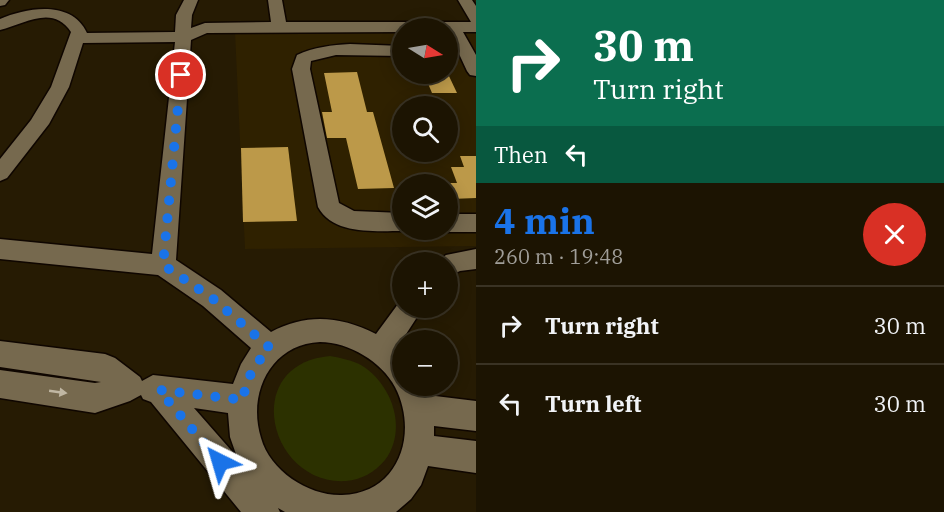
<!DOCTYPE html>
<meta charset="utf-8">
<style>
:root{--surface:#1c1402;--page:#292111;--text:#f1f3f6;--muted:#a09e99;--line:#3a3324;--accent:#1a73e8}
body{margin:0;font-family:"IBM Plex Serif",serif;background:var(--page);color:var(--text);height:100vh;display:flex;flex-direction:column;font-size:22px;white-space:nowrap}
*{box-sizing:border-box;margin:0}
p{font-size:20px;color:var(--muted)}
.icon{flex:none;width:33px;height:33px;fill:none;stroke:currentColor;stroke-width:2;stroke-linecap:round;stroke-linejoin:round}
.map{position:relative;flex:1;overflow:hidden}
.drawer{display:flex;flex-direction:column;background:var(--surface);width:468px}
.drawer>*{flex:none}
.top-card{background:#0b6e4f;color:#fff;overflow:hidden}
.needle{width:39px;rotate:101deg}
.fabs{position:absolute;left:392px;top:18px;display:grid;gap:12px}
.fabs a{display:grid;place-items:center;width:66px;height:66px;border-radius:50%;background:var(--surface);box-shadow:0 3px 15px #0003,0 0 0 2px var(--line);font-size:30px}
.pin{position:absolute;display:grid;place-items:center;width:51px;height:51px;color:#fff;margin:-26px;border:3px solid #fff;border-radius:50%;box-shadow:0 2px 6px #0007}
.me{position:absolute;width:66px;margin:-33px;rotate:320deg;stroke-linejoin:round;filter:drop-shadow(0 0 4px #0008)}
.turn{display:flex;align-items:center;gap:21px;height:126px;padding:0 18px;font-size:27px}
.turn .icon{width:78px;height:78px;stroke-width:2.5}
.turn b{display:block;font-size:42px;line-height:51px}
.then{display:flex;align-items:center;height:57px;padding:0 18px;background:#0003;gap:12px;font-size:22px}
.round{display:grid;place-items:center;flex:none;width:63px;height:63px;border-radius:32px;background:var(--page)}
.headline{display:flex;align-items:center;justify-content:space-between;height:102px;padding:0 18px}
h1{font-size:36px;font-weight:700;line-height:45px;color:var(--accent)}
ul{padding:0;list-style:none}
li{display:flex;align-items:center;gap:18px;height:78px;padding:0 18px;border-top:2px solid var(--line)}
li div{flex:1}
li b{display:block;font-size:22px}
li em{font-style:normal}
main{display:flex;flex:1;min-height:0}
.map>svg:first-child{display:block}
.built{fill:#2f2100;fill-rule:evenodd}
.green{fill:#2c3100}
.building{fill:#bc9949}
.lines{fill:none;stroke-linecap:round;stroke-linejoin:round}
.minor-casing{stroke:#0f0600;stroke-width:3}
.minor{fill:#76694e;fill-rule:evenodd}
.oneway{fill:#c0b7a3}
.route{stroke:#1a73e8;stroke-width:10;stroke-dasharray:0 18}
</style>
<main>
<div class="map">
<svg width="476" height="512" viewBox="0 0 476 512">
<rect width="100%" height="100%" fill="#261b03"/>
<path class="built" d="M235 32 402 33V74H447V33H476V246L245 249ZM402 106H447V152H402ZM402 184H447V230H402Z"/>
<path class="green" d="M330 356C341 358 351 360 361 365 392 384 408 429 385 460 375 472 361 480 346 481 269 486 239 364 330 356Z"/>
<g class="building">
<path d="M357 72 367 112H373L394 188 358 189 346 138H327L322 112H332L324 73Z"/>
<path d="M424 74H448L457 93H432Z"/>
<path d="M288 147 297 221 243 222 241 148Z"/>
<path d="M460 156H476V198L451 199 445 183H457L451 167H464Z"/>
</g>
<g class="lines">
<g class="minor-casing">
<g id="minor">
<path d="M0 0H9L5 5 0 6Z"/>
<path d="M184 0H198L192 15 191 28 205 23 271 22 268 0H282L286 22H471L458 0H472L476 6V32H463L476 55V76L470 75 467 71 447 28H402V32L207 33 191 40 176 260 221 290 271 332C307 313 340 316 376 334L401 300 402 308H423L397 348 402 353V386H423L427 395 476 401V431L434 426V436L476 441V473L428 466 421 485 411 499 396 512H285L278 508 280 512H241L151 402 143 399 141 395 130 401 95 413 0 398V370L95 383 101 382 0 367V341L105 354 115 358 140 377 142 381 153 375 233 384 241 364 251 348 203 306 158 275 0 259V239L152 254 175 42 83 43 69 87 49 124 7 178 0 181V159L31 120 51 87 71 32C53 4 24 24 0 30V19C28 7 72 0 87 33L175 32 176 15ZM320 342C349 342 382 362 395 387 419 433 399 494 342 495 309 496 270 471 261 438 247 393 271 344 320 342ZM194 408 228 413 230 437 237 457Z"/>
<path d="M350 44 402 46V56L336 55 311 61 310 69 339 203 354 211 402 213V230H406L402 231C375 231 333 235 318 207L292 69 297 55C314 47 332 45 350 44Z"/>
<path d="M447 214H476V232H447L440 230H447Z"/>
<path d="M476 249V269L460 271 447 277V262H437L446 255Z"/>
</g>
</g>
<use href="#minor" class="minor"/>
</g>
<defs><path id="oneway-solid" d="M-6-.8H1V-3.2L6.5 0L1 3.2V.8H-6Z" transform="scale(1.5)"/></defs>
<use class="oneway" href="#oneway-solid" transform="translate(58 392) rotate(8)"/>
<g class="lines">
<path class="route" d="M181 75 163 265 212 298 270 348C255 364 246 378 243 400L159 390 220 462"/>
</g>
</svg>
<div class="fabs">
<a><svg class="needle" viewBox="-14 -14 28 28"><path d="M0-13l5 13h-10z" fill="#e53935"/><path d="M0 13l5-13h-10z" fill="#a09e99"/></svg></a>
<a><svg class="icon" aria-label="search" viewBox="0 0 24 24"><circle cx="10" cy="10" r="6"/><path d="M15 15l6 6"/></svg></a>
<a><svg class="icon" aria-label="layers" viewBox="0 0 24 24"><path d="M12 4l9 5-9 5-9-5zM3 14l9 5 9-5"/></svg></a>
<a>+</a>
<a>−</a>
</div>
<div class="pin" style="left:181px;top:75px;background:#d93025"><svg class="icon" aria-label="arrive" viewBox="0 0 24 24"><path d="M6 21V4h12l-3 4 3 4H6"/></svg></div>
<svg class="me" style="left:220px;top:462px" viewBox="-20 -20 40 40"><path d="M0-17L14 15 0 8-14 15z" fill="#1a73e8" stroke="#fff" stroke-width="4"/></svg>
</div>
<section class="drawer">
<div class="top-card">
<div class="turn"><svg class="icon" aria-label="right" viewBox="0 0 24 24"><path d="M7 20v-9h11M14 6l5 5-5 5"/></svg><div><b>30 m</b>Turn right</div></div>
<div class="then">Then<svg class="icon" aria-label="left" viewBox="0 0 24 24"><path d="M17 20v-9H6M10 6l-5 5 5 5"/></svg></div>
</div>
<div class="headline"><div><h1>4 min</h1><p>260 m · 19:48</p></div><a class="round" style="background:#d93025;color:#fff"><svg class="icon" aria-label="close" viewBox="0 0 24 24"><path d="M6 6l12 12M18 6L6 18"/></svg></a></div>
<ul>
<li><svg class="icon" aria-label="right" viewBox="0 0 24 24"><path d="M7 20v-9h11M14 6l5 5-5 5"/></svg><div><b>Turn right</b></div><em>30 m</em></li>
<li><svg class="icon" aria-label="left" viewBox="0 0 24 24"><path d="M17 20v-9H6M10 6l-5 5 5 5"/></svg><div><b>Turn left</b></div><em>30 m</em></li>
</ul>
</section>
</main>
